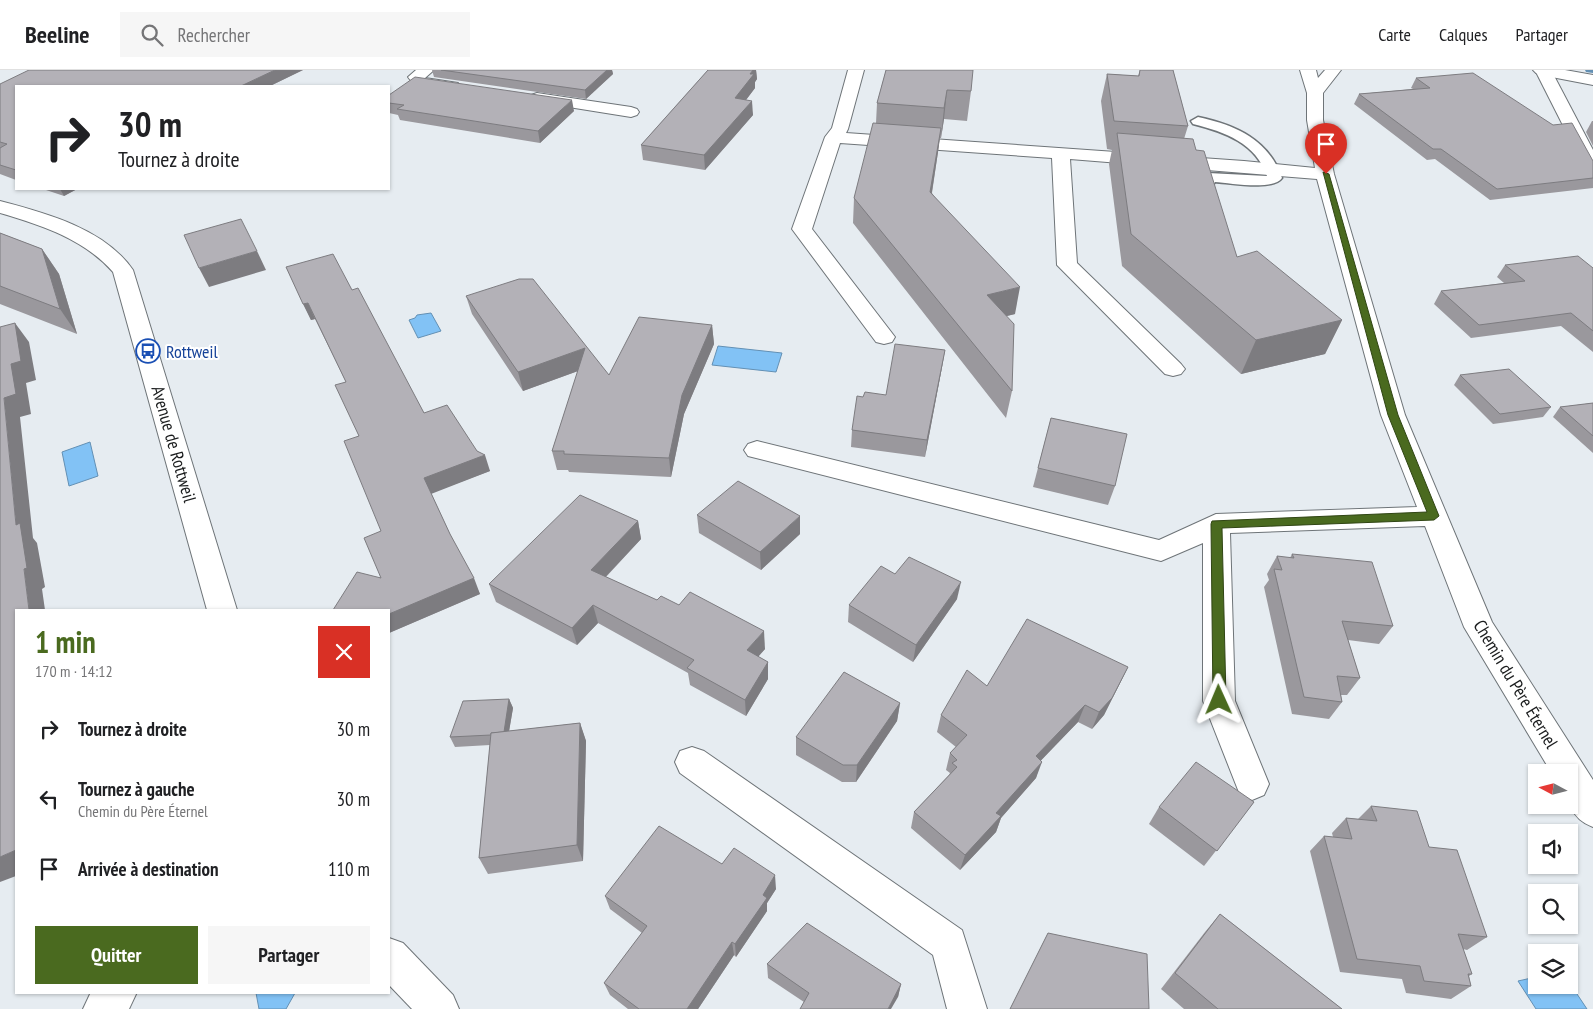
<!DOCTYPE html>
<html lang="fr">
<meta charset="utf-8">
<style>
:root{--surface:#fff;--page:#f6f6f6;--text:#202124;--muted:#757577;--line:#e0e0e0;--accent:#4a6a1f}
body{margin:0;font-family:"PT Sans Narrow",sans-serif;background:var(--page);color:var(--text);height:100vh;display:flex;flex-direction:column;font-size:19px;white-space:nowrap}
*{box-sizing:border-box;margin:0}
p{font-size:16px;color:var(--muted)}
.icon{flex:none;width:28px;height:28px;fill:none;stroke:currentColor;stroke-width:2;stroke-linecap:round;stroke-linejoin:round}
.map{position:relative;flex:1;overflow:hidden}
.drawer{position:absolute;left:15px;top:539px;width:375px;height:385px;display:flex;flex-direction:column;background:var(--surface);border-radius:0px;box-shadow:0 1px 4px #0004}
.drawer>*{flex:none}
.banner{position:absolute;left:15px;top:15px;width:375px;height:105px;border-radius:0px;box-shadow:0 1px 4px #0004;background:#fff;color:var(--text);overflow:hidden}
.needle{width:32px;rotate:277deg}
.buttons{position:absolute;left:1528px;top:694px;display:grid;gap:10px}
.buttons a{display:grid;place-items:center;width:50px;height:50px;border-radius:0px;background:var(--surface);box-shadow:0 1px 4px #0004;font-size:25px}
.pin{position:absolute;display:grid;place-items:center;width:42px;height:42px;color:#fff;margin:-51px -21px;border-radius:50% 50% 50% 0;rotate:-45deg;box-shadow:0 0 5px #0007}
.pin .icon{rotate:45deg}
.me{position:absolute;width:55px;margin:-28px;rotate:359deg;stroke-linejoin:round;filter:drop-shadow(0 0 4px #0008)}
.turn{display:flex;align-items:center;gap:18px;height:105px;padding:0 20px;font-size:22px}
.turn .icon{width:65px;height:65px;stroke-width:2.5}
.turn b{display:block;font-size:35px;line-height:42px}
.round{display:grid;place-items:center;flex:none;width:52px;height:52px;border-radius:0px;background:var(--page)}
.overview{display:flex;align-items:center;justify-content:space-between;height:85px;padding:0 20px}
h1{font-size:30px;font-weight:800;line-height:38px;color:var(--accent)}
.primary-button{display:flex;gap:10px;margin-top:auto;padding:10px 20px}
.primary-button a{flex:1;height:58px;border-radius:0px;background:var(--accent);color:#fff;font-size:20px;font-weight:800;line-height:58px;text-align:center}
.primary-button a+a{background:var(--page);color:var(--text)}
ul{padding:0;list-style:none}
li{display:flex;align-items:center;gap:15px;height:70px;padding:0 20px}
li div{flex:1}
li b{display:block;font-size:19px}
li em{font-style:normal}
header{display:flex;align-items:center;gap:30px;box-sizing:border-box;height:70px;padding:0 25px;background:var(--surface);border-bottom:1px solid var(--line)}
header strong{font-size:24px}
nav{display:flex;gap:28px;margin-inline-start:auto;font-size:18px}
.search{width:350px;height:45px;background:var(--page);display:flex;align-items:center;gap:12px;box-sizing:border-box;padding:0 18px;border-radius:0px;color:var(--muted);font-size:19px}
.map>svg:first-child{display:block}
.water{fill:#82c2f5;stroke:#6390b4}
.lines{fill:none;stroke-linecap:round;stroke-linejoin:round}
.stream{fill:#6390b4;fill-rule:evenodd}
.lane-casing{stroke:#6e7478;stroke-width:3}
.street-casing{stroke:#6e7478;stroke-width:2}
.secondary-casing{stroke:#6e7478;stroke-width:2}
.lane{fill:#fff;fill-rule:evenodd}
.street{fill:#fff;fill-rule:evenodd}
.secondary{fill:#fff;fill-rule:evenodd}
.wall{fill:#9a989d}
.shaded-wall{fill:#7d7c80}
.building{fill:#b3b1b7;stroke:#7d7c80}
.route{fill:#4a6a1f;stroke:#304514}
.labels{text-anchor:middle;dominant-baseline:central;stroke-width:4;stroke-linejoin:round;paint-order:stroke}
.transit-label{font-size:18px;fill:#164399;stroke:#fff;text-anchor:start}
.street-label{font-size:18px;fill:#1b1d1e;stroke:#fff}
</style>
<header>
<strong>Beeline</strong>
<div class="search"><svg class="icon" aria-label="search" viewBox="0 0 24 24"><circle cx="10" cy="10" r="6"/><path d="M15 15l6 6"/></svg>Rechercher</div>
<nav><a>Carte</a><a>Calques</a><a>Partager</a></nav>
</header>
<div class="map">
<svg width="1593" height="939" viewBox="0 0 1593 939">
<rect width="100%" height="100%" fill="#e6ecf1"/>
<g class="water">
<path d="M431 243 441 261 418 268 409 250 415 248 417 245Z"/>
<path d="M718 276 782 283 776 302 712 295Z"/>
<path d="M90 372 98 406 69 416 62 382Z"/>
<path d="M1536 907V915H1569V912L1587 939H1536L1518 911Z"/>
<path d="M256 923V922L295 923 286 939H259Z"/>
</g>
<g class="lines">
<path class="stream" d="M1585 0H1593V3L1586 2Z"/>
<g class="lane-casing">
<path id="lane" d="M1198 47C1236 55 1269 70 1282 108 1273 121 1230 113 1215 112L1212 116H1202L1200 113 1203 104 1208 103 1267 106C1256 73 1225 62 1193 54L1191 51Z"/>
</g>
<g class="street-casing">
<g id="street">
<path d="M416 0H434L425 8 458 13 460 16 458 19 452 21 414 15 408 7Z"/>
<path d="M848 0H864L848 59 846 63 1244 91 1315 98 1307 50V23L1300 0H1316L1318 8 1325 0H1341L1323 23V50L1334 104 1405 345 1492 552 1593 710V757C1566 747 1569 727 1569 702H1551L1464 557 1425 456 1230 463 1235 631 1269 714 1264 725 1252 730 1240 725 1203 631V473L1161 491 748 386 744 380 748 374 757 371 1159 470 1216 444 1417 437 1381 345 1317 109 1070 89 1077 193 1181 294 1185 299 1181 304 1173 306 1165 304 1057 195 1052 88 840 73 812 159 895 267 892 272 884 274 876 272 792 159 825 67 832 58Z"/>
<path d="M1535 0H1551L1593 80V102L1587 101 1584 97Z"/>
<path d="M537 23 631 37 637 39 639 42 637 45 631 47 531 31 529 28 531 25Z"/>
<path d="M692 677 704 681 962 860 987 939H947L933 885 680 703 675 692 680 681Z"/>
<path d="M91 922H137L129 939H83Z"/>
</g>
</g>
<g class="secondary-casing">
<g id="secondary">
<path d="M1533 0H1565L1593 5V15L1541 5 1536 3Z"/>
<path d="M0 131C46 143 105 159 133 200L237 540H207L113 202C84 169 41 155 0 143Z"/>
<path d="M389 868 403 873 453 925 459 939H412L389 915Z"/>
</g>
</g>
<use href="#lane" class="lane"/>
<use href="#street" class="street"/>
<use href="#secondary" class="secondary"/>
</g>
<g class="wall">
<path d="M303 0 270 16H16V110L0 104V14Z"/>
<path d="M432 0H612L613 4 586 29 434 7Z"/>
<path d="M708 0H756L757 9 755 12V18L746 30 753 45 705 100 643 90 641 75Z"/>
<path d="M886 0 971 21 967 51 944 49 941 68H940L932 123 1015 244 1006 246 1012 321 1006 348 853 153 854 128 876 53 877 33Z"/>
<path d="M1140 0H1173L1188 56 1184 69 1196 80 1237 187 1342 250 1325 284 1241 304 1122 196 1109 94 1112 80 1107 79 1101 31 1107 4 1138 6Z"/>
<path d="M1416 8 1593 91V118L1490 130 1435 89 1427 90 1354 34 1359 24 1413 19 1411 18Z"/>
<path d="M389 25 574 41 540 73 400 50 398 45 389 43Z"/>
<path d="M1592 51H1593V76L1586 62Z"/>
<path d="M43 119H77L64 126Z"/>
<path d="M0 163 42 179 59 204 77 264 0 234Z"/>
<path d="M1505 195 1593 198V282L1561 256 1471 268 1434 234 1441 221 1504 213 1497 207Z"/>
<path d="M286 197 352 220 424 343 477 381 490 401 431 423 450 464 480 524 389 563V540L381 508V461L346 312 315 249 311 250Z"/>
<path d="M466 226 609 305 712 255 714 274 684 344 671 407 569 402 568 400H557L552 381 578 301 523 321 472 244Z"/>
<path d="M945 280 942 297 925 387 851 377 852 360 863 327 886 325Z"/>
<path d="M1460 305 1551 337 1543 347 1493 354 1454 315Z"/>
<path d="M1593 333V383L1553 347 1560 337Z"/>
<path d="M1051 348 1115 416 1108 435 1033 417Z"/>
<path d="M697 445 800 464 761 500 699 463Z"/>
<path d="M638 451 641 469 606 507 765 579 758 587 768 592V609L746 646 690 615 688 603 598 553 577 575 496 532 489 514Z"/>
<path d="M1292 484 1393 556 1379 574 1348 570 1360 608 1347 625H1341L1342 632 1329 649 1292 644 1264 517 1269 510 1267 504 1277 486 1290 488Z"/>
<path d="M957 529 913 592 848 552 849 535Z"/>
<path d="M1128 597 1104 645 1092 659 1078 652 1041 690 1036 708 1001 748 996 762 960 800 911 758 914 742 949 705 950 703 946 700 950 683 956 677 937 662 941 645 987 616Z"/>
<path d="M509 629 513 638 509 661 580 653 586 671 583 791 488 804 479 788 490 675 455 677 450 667Z"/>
<path d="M900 633 897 651 856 712H842L796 685V667Z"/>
<path d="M1254 732 1204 796 1149 754 1159 737Z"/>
<path d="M1371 736 1429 777 1487 867 1467 880 1463 879 1472 904 1469 906 1471 916 1451 929 1406 923 1402 909 1340 902 1310 781 1324 766 1333 767 1332 763 1346 748 1358 749Z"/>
<path d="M722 794 776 819 767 833V841L736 887 734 885 698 939H628L610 925 604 913 642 863 610 839 605 826Z"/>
<path d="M1220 844 1342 939H1184L1161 919 1205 862Z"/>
<path d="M1048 863 1149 939H1010Z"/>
<path d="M767 894 901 914 898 927 804 932 768 908Z"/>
</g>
<g class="shaded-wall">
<path d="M275 0H303L270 16H241Z"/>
<path d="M607 0H612L613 4 586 29 585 20Z"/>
<path d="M753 0H756L757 9 755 12V18L736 43 735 28Z"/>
<path d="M947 20 944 49 941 68 944 38Z"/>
<path d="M572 30 574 41 540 73 538 61Z"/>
<path d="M752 31 753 45 705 100 704 85Z"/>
<path d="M941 58 938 82 928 147 930 122Z"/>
<path d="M60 119H77L64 126Z"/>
<path d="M42 179 59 204 77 264 60 239Z"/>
<path d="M257 181 266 200 209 217 199 198Z"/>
<path d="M1020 217 1015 244 983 252 987 225Z"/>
<path d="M308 233 315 249 311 250 303 234Z"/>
<path d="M1342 250 1325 284 1241 304 1256 270Z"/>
<path d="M15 253 29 272 36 310 26 313 31 344 20 347 33 468 37 473 45 517 42 519 45 540H29L24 499 16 455 4 328 11 294Z"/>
<path d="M712 255 714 274 684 344 671 407 669 388 682 325Z"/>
<path d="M585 278 589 297 523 321 518 302Z"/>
<path d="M945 280 942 297 925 387 927 370Z"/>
<path d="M485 385 490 401 431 424 424 408Z"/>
<path d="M800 446V464L761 500 760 482Z"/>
<path d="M638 451 641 469 595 518 591 500Z"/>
<path d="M474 508 480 524 389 563V544Z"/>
<path d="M961 512 957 529 913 592 916 575Z"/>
<path d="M593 535 598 553 577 575 572 558Z"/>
<path d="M764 561 765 579 748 598 747 580Z"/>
<path d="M768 592V609L746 646 745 630Z"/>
<path d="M1128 597 1104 645 1092 659 1099 642Z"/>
<path d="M509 629 513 638 507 673 503 664Z"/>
<path d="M900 633 897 651 856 712 857 695Z"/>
<path d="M1085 635 1078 652 1029 703 1036 686Z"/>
<path d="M580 653 586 671 583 791 577 775Z"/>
<path d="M1042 692 1036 708 1001 748 996 762 960 800 965 785 996 743Z"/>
<path d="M16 780V806L0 812V787Z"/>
<path d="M775 805 776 819 767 833V841L736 887 735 874 763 825Z"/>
<path d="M732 872 734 885 698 939H687Z"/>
<path d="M901 914 898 927 891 939H888Z"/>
</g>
<g class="building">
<path d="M29 0H275L241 16H16V100L0 95V78L7 74 0 72V14Z"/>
<path d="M441 0H607L585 20Z"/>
<path d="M708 0H753L750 4H754L735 28 752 31 704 85 641 75Z"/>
<path d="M886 0H973L971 21 947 20 944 38 877 33Z"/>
<path d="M1140 0H1173L1188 56 1114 51 1107 4 1139 6Z"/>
<path d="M1473 3 1553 55 1572 53 1593 91V108L1497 119 1441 79H1433L1359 24 1430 18 1416 8Z"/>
<path d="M415 7 572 30 538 61 397 39 404 35 389 33V25Z"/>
<path d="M873 53 941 58 930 122 1020 217 987 225 1014 254 1012 321 854 128Z"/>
<path d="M1117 63 1193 69 1196 80 1204 81 1237 187 1257 181 1342 250 1256 270 1131 164Z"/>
<path d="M241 149 257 181 199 198 184 165Z"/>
<path d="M0 163 42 179 60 239 0 216Z"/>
<path d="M333 184 352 220 358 218 424 343 447 335 477 381 485 385 424 408 450 464 474 508 389 544V540H333L357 502 381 508 364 468 381 461 344 371 359 366 335 315 346 312 308 233 303 234 286 197Z"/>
<path d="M1578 186 1593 198V261L1571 243 1479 255 1441 221 1525 211 1505 195Z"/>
<path d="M519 209H533L609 305 639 247 712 255 682 325 669 388 564 384V381H552L585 278 518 302 466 226Z"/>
<path d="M15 253 21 291 11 294 16 324 4 328 16 455 20 453 27 498 24 499 29 540H16V780L0 787V257Z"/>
<path d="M895 274 945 280 927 370 852 360 857 326 863 327 865 322 886 325Z"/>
<path d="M1509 299 1551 337 1500 344 1460 305Z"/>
<path d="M1593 333V366L1560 337Z"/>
<path d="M1051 348 1127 364 1115 416 1038 398Z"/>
<path d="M738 411 800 446 760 482 697 445Z"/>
<path d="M580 425 638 451 591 500 657 530 661 526 679 535 690 522 764 561 747 580 768 592 745 630 687 598 694 590 593 535 572 558 489 514Z"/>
<path d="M1292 484 1372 492 1393 556 1342 551 1360 608 1337 606 1342 632 1304 627 1274 499 1282 500 1277 486 1294 488Z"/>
<path d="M909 487 961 512 916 575 849 535 881 496 895 504Z"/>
<path d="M1027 549 1128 597 1112 628 1099 642 1085 635 1036 686 1042 692 996 743 1001 746 965 785 914 742 957 697 952 693 957 690 950 683 967 665 941 645 967 600 987 616Z"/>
<path d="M844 602 900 633 857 695H843L796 667Z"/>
<path d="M509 629 504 662 491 663V665L450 667 463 631Z"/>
<path d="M580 653 577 775 479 788 491 663Z"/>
<path d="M1196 692 1254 732 1217 781 1159 737Z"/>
<path d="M1371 736 1417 741 1429 777 1457 780 1487 867 1458 864 1472 904H1468L1471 916 1424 911 1420 896 1357 889 1324 766 1352 769 1346 748 1377 751Z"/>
<path d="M659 756 722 794 734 778 775 805 763 825 767 828 735 874 732 872 687 939H639L604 913 647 856 605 826Z"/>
<path d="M1220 844 1342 939H1218L1175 903Z"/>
<path d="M807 853 901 914 888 939H800L809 923 767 894Z"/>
<path d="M1048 863 1147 884 1149 939H1010Z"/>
</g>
<path class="route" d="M1323 102 1329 104 1398 345 1439 446 1434 450 1222 458 1226 630 1224 634 1219 636 1215 634 1213 630 1211 454 1212 451 1427 442 1388 345Z"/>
<defs>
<g id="bus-ring" transform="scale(1.25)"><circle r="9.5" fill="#fff" stroke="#1a4fb4" stroke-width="1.5"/><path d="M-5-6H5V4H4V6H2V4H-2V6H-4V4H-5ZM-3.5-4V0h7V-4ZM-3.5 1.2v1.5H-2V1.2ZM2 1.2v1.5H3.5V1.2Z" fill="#1a4fb4"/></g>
</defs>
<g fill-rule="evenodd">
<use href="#bus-ring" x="148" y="281"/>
</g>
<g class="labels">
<g class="transit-label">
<text x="166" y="281">Rottweil</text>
</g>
<g class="street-label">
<text transform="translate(174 374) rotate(74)">Avenue de Rottweil</text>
<text transform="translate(1516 614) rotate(59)">Chemin du Père Éternel</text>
</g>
</g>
</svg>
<div class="buttons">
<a><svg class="needle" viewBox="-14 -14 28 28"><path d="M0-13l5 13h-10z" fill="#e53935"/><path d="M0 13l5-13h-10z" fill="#757577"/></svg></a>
<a><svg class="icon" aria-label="sound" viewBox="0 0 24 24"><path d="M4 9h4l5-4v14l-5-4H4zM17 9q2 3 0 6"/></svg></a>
<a><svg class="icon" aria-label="search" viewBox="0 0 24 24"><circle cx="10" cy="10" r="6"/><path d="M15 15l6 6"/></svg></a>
<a><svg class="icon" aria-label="layers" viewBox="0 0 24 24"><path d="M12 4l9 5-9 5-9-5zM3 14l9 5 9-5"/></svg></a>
</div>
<div class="pin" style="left:1326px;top:104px;background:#d93025"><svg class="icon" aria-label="arrive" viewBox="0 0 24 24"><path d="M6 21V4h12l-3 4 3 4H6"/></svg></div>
<svg class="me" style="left:1219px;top:630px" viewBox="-20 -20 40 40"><path d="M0-17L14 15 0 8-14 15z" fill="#4a6a1f" stroke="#fff" stroke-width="4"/></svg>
<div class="banner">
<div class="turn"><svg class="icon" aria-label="right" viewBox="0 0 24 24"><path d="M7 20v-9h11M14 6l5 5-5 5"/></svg><div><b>30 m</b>Tournez à droite</div></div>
</div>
<section class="drawer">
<div class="overview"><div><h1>1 min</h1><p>170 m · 14:12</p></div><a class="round" style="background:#d93025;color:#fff"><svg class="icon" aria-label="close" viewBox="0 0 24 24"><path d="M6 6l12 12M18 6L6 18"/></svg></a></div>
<ul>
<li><svg class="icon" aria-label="right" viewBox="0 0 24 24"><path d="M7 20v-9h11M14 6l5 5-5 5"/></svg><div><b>Tournez à droite</b></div><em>30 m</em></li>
<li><svg class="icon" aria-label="left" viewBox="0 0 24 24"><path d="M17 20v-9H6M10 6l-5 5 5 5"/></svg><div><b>Tournez à gauche</b><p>Chemin du Père Éternel</p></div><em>30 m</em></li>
<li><svg class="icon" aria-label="arrive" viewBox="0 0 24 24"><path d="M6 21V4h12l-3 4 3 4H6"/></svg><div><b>Arrivée à destination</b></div><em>110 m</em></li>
</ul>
<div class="primary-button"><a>Quitter</a><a>Partager</a></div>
</section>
</div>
